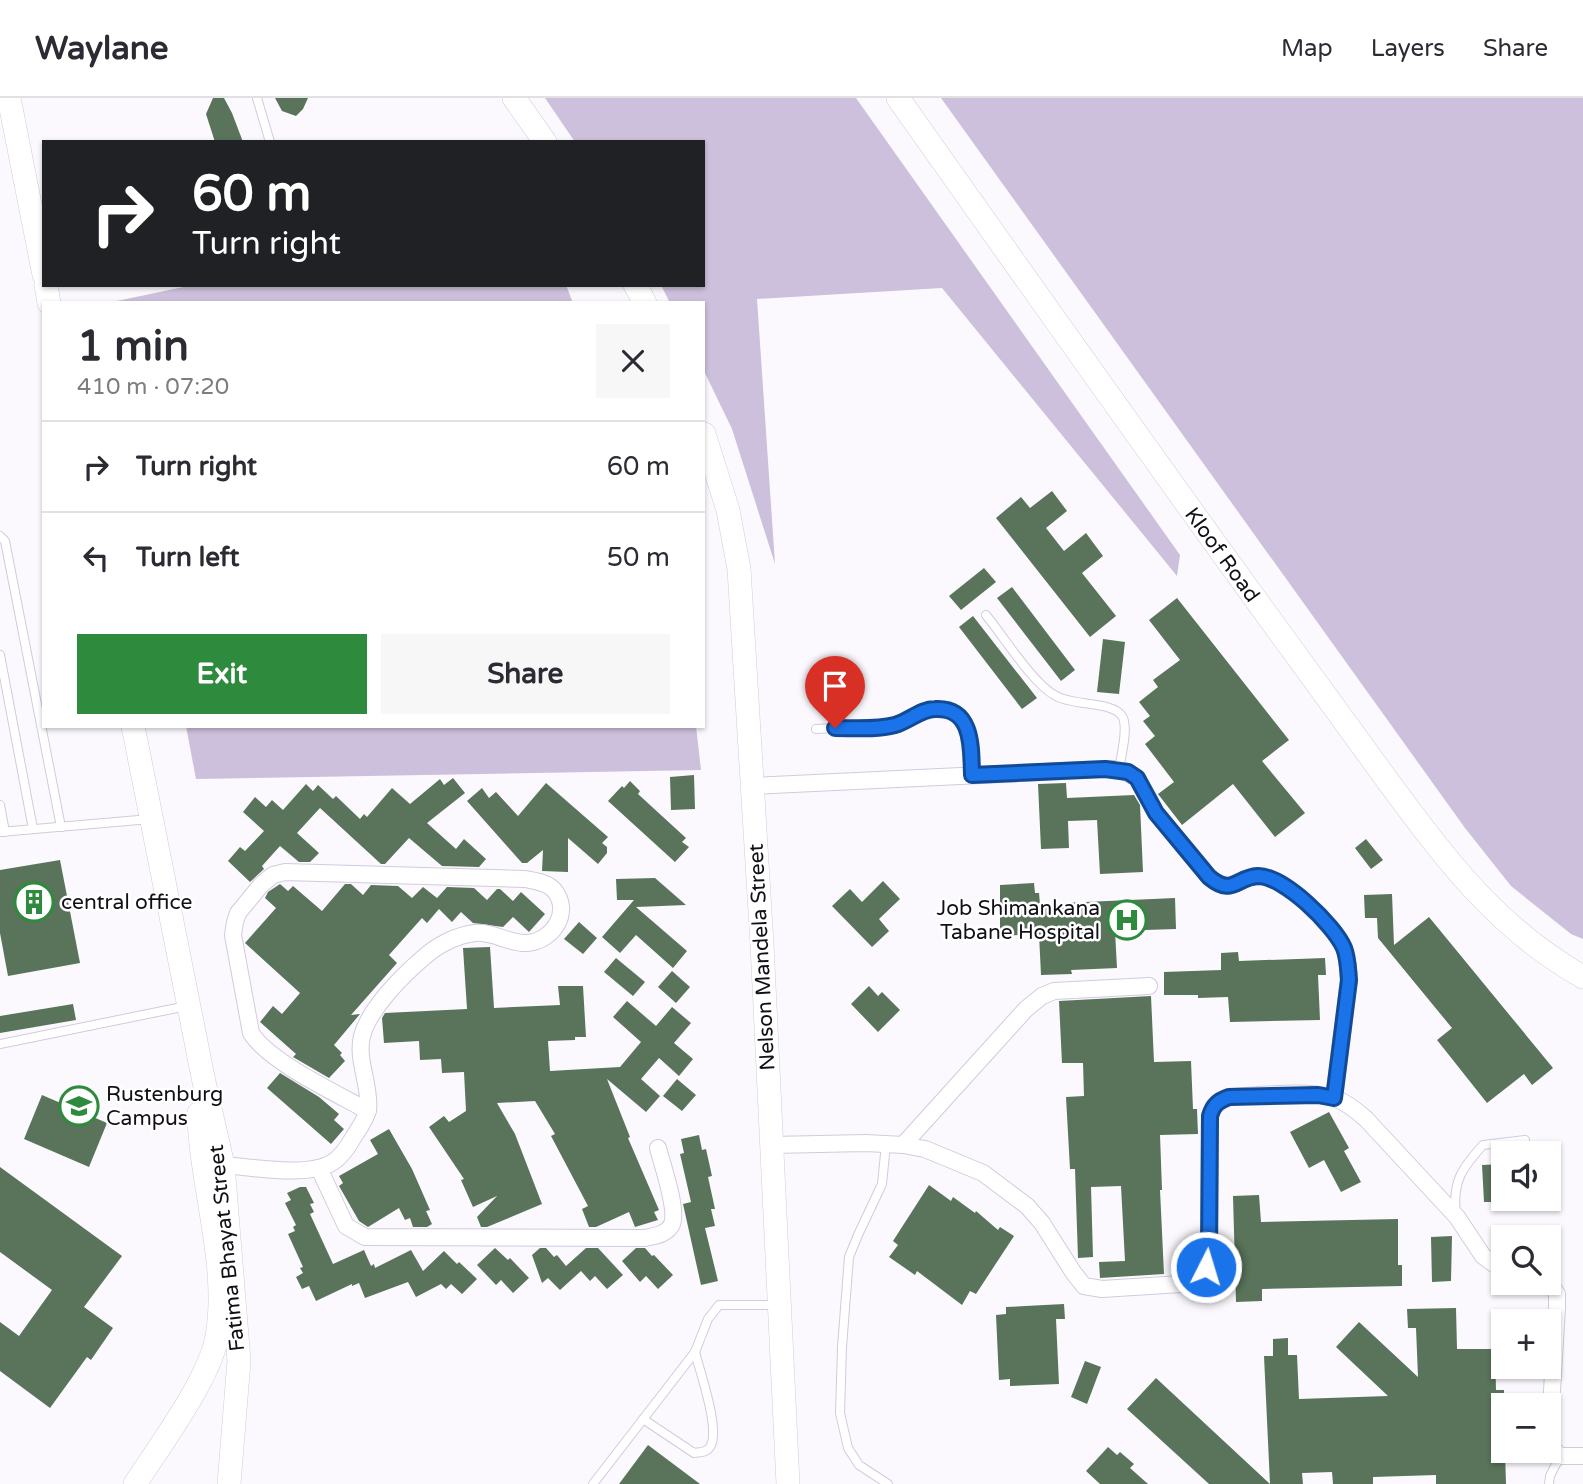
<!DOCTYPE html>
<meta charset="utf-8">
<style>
:root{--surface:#fff;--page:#f7f7f7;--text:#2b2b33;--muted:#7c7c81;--line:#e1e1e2;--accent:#2e8a3c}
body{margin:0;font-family:"Varela Round",sans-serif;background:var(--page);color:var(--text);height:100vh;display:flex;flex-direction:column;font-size:26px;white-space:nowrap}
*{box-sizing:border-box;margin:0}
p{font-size:23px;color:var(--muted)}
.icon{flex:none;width:38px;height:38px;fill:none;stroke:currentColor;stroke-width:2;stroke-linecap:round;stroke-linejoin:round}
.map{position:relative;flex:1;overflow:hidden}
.sheet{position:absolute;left:42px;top:203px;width:663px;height:427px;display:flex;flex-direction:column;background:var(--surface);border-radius:0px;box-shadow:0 2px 5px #0004}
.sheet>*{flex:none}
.guide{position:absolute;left:42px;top:42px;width:663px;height:147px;border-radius:0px;box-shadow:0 2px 5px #0004;background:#202124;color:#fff;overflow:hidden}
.fabs{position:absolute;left:1491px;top:1043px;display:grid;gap:14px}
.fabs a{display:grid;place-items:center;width:70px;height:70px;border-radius:0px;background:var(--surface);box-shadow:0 2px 5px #0004;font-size:35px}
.pin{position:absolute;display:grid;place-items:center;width:60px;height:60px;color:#fff;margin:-72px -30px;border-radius:50% 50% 50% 0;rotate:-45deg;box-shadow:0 0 7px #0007}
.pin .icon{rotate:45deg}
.me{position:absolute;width:77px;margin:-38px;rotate:5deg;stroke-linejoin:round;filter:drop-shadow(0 0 5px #0008)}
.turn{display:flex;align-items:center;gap:24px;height:147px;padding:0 35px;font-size:32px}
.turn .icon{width:91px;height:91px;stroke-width:2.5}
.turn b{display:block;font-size:49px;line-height:60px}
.round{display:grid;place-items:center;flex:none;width:74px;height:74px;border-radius:0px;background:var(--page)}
.headline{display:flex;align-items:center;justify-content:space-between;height:119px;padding:0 35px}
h1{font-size:42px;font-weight:800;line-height:52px}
.cta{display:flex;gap:14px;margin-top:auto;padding:14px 35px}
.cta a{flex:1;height:80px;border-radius:0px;background:var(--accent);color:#fff;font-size:28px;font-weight:800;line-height:80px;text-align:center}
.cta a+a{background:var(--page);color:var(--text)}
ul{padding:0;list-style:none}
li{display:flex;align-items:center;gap:21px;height:91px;padding:0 35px;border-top:2px solid var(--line)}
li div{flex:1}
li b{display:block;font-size:26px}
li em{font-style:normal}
header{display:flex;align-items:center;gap:42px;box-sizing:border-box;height:98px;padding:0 35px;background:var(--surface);border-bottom:2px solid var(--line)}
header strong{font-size:33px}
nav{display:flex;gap:38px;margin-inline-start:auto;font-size:24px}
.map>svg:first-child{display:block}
.green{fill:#cdc0dc}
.building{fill:#59745a}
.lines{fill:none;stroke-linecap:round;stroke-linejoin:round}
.lane-casing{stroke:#d2cade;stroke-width:10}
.street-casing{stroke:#d2cade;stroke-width:18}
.secondary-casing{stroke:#d2cade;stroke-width:24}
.lane{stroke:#fff;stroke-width:8}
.street{stroke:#fff;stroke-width:16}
.secondary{stroke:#fff;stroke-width:23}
.route-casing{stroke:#114b97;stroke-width:18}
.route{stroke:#1a73e8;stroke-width:12}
.labels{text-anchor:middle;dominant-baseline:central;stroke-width:5;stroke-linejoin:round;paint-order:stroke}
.street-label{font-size:21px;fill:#120f16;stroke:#fff}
.poi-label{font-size:21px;fill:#120f16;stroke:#fff;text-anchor:start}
</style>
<header>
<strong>Waylane</strong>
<nav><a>Map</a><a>Layers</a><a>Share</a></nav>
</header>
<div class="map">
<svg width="1583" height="1386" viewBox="0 0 1583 1386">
<rect width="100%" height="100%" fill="#fbf9fd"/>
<g class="green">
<path d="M545 0H856L1180 457 1177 478 942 190 757 201 775 466 732 331 704 273V205H670L661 187H704V44H575Z"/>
<path d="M941 0H1583V841L1571 836 1511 788 1465 730Z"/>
<path d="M193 187H566L573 205H107Z"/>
<path d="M186 628H696L701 672 196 681Z"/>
</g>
<g class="building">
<path d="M213 0H224L232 15 243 44H215L206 16Z"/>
<path d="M275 0H308L303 11 296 18 282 13Z"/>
<path d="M1052 393 1067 413 1046 430 1064 453 1086 435 1103 458 1082 475 1116 518 1090 539 996 420 1021 399 1030 410Z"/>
<path d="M984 470 996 484 961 512 949 498Z"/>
<path d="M1012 489 1075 572 1061 583 997 500Z"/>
<path d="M1177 500 1289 642 1262 663 1305 715 1275 739 1233 686 1182 727 1158 696 1174 684 1145 646 1155 638 1143 623 1150 618 1139 604 1158 589 1153 582 1180 562 1149 522Z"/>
<path d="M973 518 1037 600 1022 611 959 529Z"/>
<path d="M1103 541 1125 544 1119 596 1097 594Z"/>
<path d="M694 677 695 711 671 712 670 679Z"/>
<path d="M453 680 465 695 427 725 456 751 464 741 486 761 479 769 442 768 409 740 385 766H381L320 710 297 735 319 755 310 764H299L280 748 262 768 264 771 250 784 228 763 240 749 245 753 264 733 243 714 255 699 266 709 272 702 283 712 306 686 313 693 318 687 333 701 336 698 360 721 364 716 367 719 392 690 410 706 440 681 444 687Z"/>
<path d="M630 683 640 693 638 696 686 740 682 744 689 749 675 764 608 703 622 688 624 690Z"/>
<path d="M546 685 608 739 602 745 607 749V755L598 766 568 740V774L542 773 543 752 527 765H522L467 703 482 690 489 700 496 694 518 718Z"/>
<path d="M1066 685 1067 700 1134 697 1140 707 1143 774 1100 776 1097 722 1068 723 1069 750 1041 751 1038 686Z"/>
<path d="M1366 741 1383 762 1371 771 1355 750Z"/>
<path d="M60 762 80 865 8 878 0 835V772Z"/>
<path d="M655 780 686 807 636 809 687 853 673 870 636 837 620 855 602 839 634 802H617L616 781Z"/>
<path d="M883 783 900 801 879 821 889 833 872 849 832 808 850 791 862 804Z"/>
<path d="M1034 785 1035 795H1039L1040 806 1175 800 1176 831 1115 833 1117 870 1071 872 1072 876 1041 877 1039 836 1000 838V787Z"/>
<path d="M280 786 288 793 293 788 322 813 345 786H351L363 797 371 787 398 788 412 800 423 789 437 800 447 789 474 790 487 802 497 791H500L513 803 521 794 545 816 529 834 513 819 503 829 473 825 461 814 452 824 439 811 427 825 422 820 389 857 397 865 351 917 360 916 334 947 342 955 340 957 345 963 329 980 293 959 296 956 260 924 273 908 282 916 300 895 245 845 276 810 265 800 268 794Z"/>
<path d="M1392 796 1394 847 1429 819 1553 970 1532 987 1524 976 1487 1005 1437 942 1452 930 1378 840 1377 820H1365L1364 797Z"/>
<path d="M579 824 597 840 583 856 564 841Z"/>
<path d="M490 849 494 910 560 907 558 888H583L586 939H575V942L548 943 550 973 620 969 641 944 613 919 627 903 656 928 672 909 691 925 674 945 693 961 679 978 659 960 641 981 660 998 646 1014 607 981 630 1039 628 1040 659 1112 654 1114 658 1122 635 1129 629 1114 596 1129H589L582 1111 588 1108 551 1038 555 1036 535 1003 497 1005 515 1036 542 1106 487 1129H481L477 1119 497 1098 473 1109 461 1082 464 1081 429 1029 444 1018 449 1024 466 1013 464 974 442 975 441 961 420 962 419 943 384 945 382 920 385 915 467 911 463 850Z"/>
<path d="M1238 854 1239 863 1325 860 1326 877H1318L1320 922 1230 924 1228 899 1198 900V897H1164V874L1221 872V855Z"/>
<path d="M616 860 645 884 633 898 604 874Z"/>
<path d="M672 873 690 889 676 905 658 889Z"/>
<path d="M869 888 878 898 882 894 900 912 878 934 851 906Z"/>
<path d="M1151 898 1154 964 1191 963 1193 1011H1197L1198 1036 1160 1037 1162 1092H1160L1164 1176 1100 1180 1099 1164 1125 1163 1121 1088 1091 1089 1093 1159 1078 1160 1075 1071H1070L1066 999 1084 998 1083 965H1062L1059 903Z"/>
<path d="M73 906 76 922 0 935V918Z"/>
<path d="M280 975 319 999 339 1016 334 1022 344 1031 331 1046 267 990Z"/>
<path d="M677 981 696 997 682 1013 663 998Z"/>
<path d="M42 997 107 1025 89 1069 24 1041Z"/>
<path d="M1329 1014 1349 1050 1344 1053 1361 1084 1341 1094 1324 1062 1309 1070 1290 1034Z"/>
<path d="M389 1031 412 1071 430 1112 426 1113 432 1126 427 1129H413L410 1120 405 1122 399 1110 368 1129 359 1123 339 1088 343 1085 339 1078 378 1056 370 1042Z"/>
<path d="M699 1037 702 1052 706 1051 712 1078 708 1079 715 1111H711L715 1128 705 1130 718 1183 701 1187 683 1106 691 1104 680 1056 684 1055 681 1041Z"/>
<path d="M1503 1066V1104H1484L1482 1067Z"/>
<path d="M0 1069 122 1158 84 1209 113 1230 91 1262 87 1259 50 1310 0 1273V1224L19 1238 52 1192 0 1154Z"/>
<path d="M929 1087 951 1103 953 1099 975 1115 976 1113 998 1132 1000 1129 1014 1138 976 1196 970 1193 962 1207 917 1173 915 1177 889 1159 898 1147 893 1143Z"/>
<path d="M300 1089H306L314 1105 310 1106 314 1114 310 1116 333 1166 364 1152 371 1168 374 1166 375 1170 411 1152 423 1173 444 1153 457 1166 459 1164 477 1181 462 1196 451 1186 446 1191 441 1186 416 1199 408 1184 365 1200 359 1185 352 1188V1186L316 1203 309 1188 302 1191 296 1179 303 1175 300 1170 303 1169 288 1136 295 1133 293 1129 296 1127 285 1105 291 1102 287 1095Z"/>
<path d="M1259 1097 1261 1124 1398 1121V1167H1402V1188L1262 1191V1203L1236 1204 1233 1098Z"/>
<path d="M1452 1138 1451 1183 1432 1184 1431 1139Z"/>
<path d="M495 1150 508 1162 510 1160 529 1180 513 1195 501 1182 496 1187 477 1167Z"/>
<path d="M540 1150H546L554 1159 557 1157 566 1168 586 1150H598L623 1177 607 1191 595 1178 590 1183 581 1173 560 1192 548 1180 542 1185 532 1157Z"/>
<path d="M636 1150H645L652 1158 654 1157 673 1177 658 1191 646 1178 640 1184 622 1163Z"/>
<path d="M1064 1206 1065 1221H1056L1059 1286 1010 1288V1281L999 1282 996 1217 1006 1216V1209Z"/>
<path d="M1456 1210 1457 1251H1495L1496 1292H1504L1503 1353H1505L1506 1386H1436V1377L1373 1379V1386H1333L1332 1374 1302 1375 1303 1386H1209L1127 1311 1156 1280 1270 1386 1264 1258H1273V1241L1288 1240V1257H1297L1299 1301 1388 1298 1336 1249 1359 1224 1418 1279 1416 1230H1408L1407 1211Z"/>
<path d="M1085 1263 1101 1269 1087 1306 1071 1299Z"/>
<path d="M648 1347 700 1386H619Z"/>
<path d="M1108 1349 1117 1357 1120 1354 1134 1366 1130 1370 1148 1386H1100L1086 1373Z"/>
</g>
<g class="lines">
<g class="lane-casing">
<g id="lane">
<path d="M257 0 270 44"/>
<path d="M0 438 5 443 61 729"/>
<path d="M986 517C1004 539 1033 586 1056 598 1073 608 1112 603 1122 618 1129 628 1121 659 1119 671"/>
<path d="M0 557 33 731"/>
<path d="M816 631 894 627 921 615 935 611 949 613 959 619 971 638 972 677"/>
<path d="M0 707 5 734"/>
<path d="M0 734 150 721"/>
<path d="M0 946 187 908"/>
<path d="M886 1046 882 1086 858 1137 849 1159 842 1249 840 1315 848 1350 859 1367 888 1386"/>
<path d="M1456 1116C1452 1084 1462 1070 1483 1047L1525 1042"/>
<path d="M643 1321 694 1355C700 1354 706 1355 710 1349 721 1333 700 1274 695 1254"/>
<path d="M593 1386 695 1254 708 1221 719 1207H779"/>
<path d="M1549 1386 1550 1378 1560 1358"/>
</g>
</g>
<g class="street-casing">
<g id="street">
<path d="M752 688 1105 671H1119L1137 680 1156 715 1209 779C1232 799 1236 779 1258 778 1285 778 1333 827 1344 850 1348 860 1348 871 1349 882L1334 1000"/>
<path d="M772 1047 866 1045 903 1047 925 1051 983 1075 1027 1108 1042 1125 1073 1174 1084 1188 1102 1191 1181 1186 1194 1184 1201 1179 1209 1156 1210 1018C1213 1007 1218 1003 1229 999 1259 998 1305 991 1334 1000 1346 1004 1356 1012 1366 1021L1457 1119 1483 1158 1494 1166 1503 1169"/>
<path d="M903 1047 1026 911 1042 898 1054 893 1149 888"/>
<path d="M223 1067C252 1069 308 1080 333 1064 342 1058 348 1049 353 1040 358 1032 366 1021 368 1012 371 988 356 962 362 938 369 911 402 878 423 860 437 847 457 837 475 835 493 833 509 846 527 845 553 843 572 814 554 792 547 784 535 783 525 781L285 774 273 777 261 787 238 815 235 824 233 837 251 935C269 964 336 995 368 1013"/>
<path d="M319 1070 346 1128 365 1139 644 1140C654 1138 667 1137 672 1126 678 1111 662 1066 658 1050"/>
<path d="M1549 1184 1557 1196V1209L1549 1344 1552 1350 1560 1358H1583"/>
</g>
</g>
<g class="secondary-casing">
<g id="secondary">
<path d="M9 0 44 177"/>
<path d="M514 0 545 44"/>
<path d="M898 0C1029 185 1160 371 1294 554 1326 598 1358 642 1390 686 1447 763 1498 831 1583 879"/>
<path d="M46 187 49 205"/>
<path d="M635 187 645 205"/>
<path d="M704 336 728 412 739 471 762 846 788 1386"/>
<path d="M133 628 204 984 223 1067 239 1263 229 1386"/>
<path d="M135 1386C159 1349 207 1284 216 1243 231 1172 200 1087 199 1015"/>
</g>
</g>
<use href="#lane" class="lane"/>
<use href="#street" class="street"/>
<use href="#secondary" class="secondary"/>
</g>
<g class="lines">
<g class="route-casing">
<path id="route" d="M835 630C854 630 876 632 895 627 909 623 921 611 935 611 974 609 971 651 972 677L1105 671 1128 674 1137 680 1156 715 1209 779C1233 799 1236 779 1258 778 1284 778 1334 827 1344 850 1348 860 1348 871 1349 882L1334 1000 1318 997 1229 999C1218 1003 1213 1007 1210 1018L1209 1156 1206 1169"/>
</g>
<use href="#route" class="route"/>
</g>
<defs>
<g id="building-ring" transform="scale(2.0125)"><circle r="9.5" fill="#fff" stroke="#2e8a3c" stroke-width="1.5"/><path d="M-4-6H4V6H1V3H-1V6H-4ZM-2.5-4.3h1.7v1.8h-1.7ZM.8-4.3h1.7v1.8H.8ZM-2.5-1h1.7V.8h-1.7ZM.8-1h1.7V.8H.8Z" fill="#2e8a3c"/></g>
<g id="hospital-ring" transform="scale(2.0125)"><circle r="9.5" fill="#fff" stroke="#2e8a3c" stroke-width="1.5"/><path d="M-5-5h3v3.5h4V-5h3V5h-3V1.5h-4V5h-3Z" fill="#2e8a3c"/></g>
<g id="university-ring" transform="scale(2.0125)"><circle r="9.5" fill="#fff" stroke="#2e8a3c" stroke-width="1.5"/><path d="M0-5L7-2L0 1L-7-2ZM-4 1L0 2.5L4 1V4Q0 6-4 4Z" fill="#2e8a3c"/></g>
</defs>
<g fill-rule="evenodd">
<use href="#building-ring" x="34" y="804"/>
<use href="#hospital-ring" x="1127" y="822"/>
<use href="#university-ring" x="79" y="1008"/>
</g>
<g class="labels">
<g class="street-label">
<text transform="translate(1222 457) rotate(54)">Kloof Road</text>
<text transform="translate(762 859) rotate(-93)">Nelson Mandela Street</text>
<text transform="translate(227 1150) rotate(-96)">Fatima Bhayat Street</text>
</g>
<g class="poi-label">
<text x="61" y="804">central office</text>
<text x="1100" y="810" text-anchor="end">Job Shimankana<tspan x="1100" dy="24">Tabane Hospital</tspan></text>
<text x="106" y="996">Rustenburg<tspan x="106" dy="24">Campus</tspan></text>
</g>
</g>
</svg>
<div class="fabs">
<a><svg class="icon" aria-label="sound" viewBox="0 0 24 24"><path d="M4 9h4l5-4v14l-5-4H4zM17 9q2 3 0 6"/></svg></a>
<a><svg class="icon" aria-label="search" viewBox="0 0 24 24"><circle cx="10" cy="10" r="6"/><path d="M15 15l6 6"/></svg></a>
<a>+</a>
<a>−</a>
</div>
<div class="pin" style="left:835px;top:630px;background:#d93025"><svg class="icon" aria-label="arrive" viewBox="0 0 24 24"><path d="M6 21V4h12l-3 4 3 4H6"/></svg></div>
<svg class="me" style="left:1206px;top:1169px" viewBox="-20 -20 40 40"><circle r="17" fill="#1a73e8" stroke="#fff" stroke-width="3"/><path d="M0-11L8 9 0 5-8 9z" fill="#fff"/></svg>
<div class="guide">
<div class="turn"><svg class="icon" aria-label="right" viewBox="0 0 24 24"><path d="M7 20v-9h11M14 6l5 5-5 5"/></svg><div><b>60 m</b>Turn right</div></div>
</div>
<section class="sheet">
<div class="headline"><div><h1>1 min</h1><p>410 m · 07:20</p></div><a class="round"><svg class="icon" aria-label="close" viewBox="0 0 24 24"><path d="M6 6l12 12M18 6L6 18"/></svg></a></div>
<ul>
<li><svg class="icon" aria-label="right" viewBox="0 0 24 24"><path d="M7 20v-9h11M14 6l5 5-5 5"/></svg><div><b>Turn right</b></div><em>60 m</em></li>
<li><svg class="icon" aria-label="left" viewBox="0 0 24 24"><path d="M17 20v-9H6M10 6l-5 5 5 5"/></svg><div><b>Turn left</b></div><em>50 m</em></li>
</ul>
<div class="cta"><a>Exit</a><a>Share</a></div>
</section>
</div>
